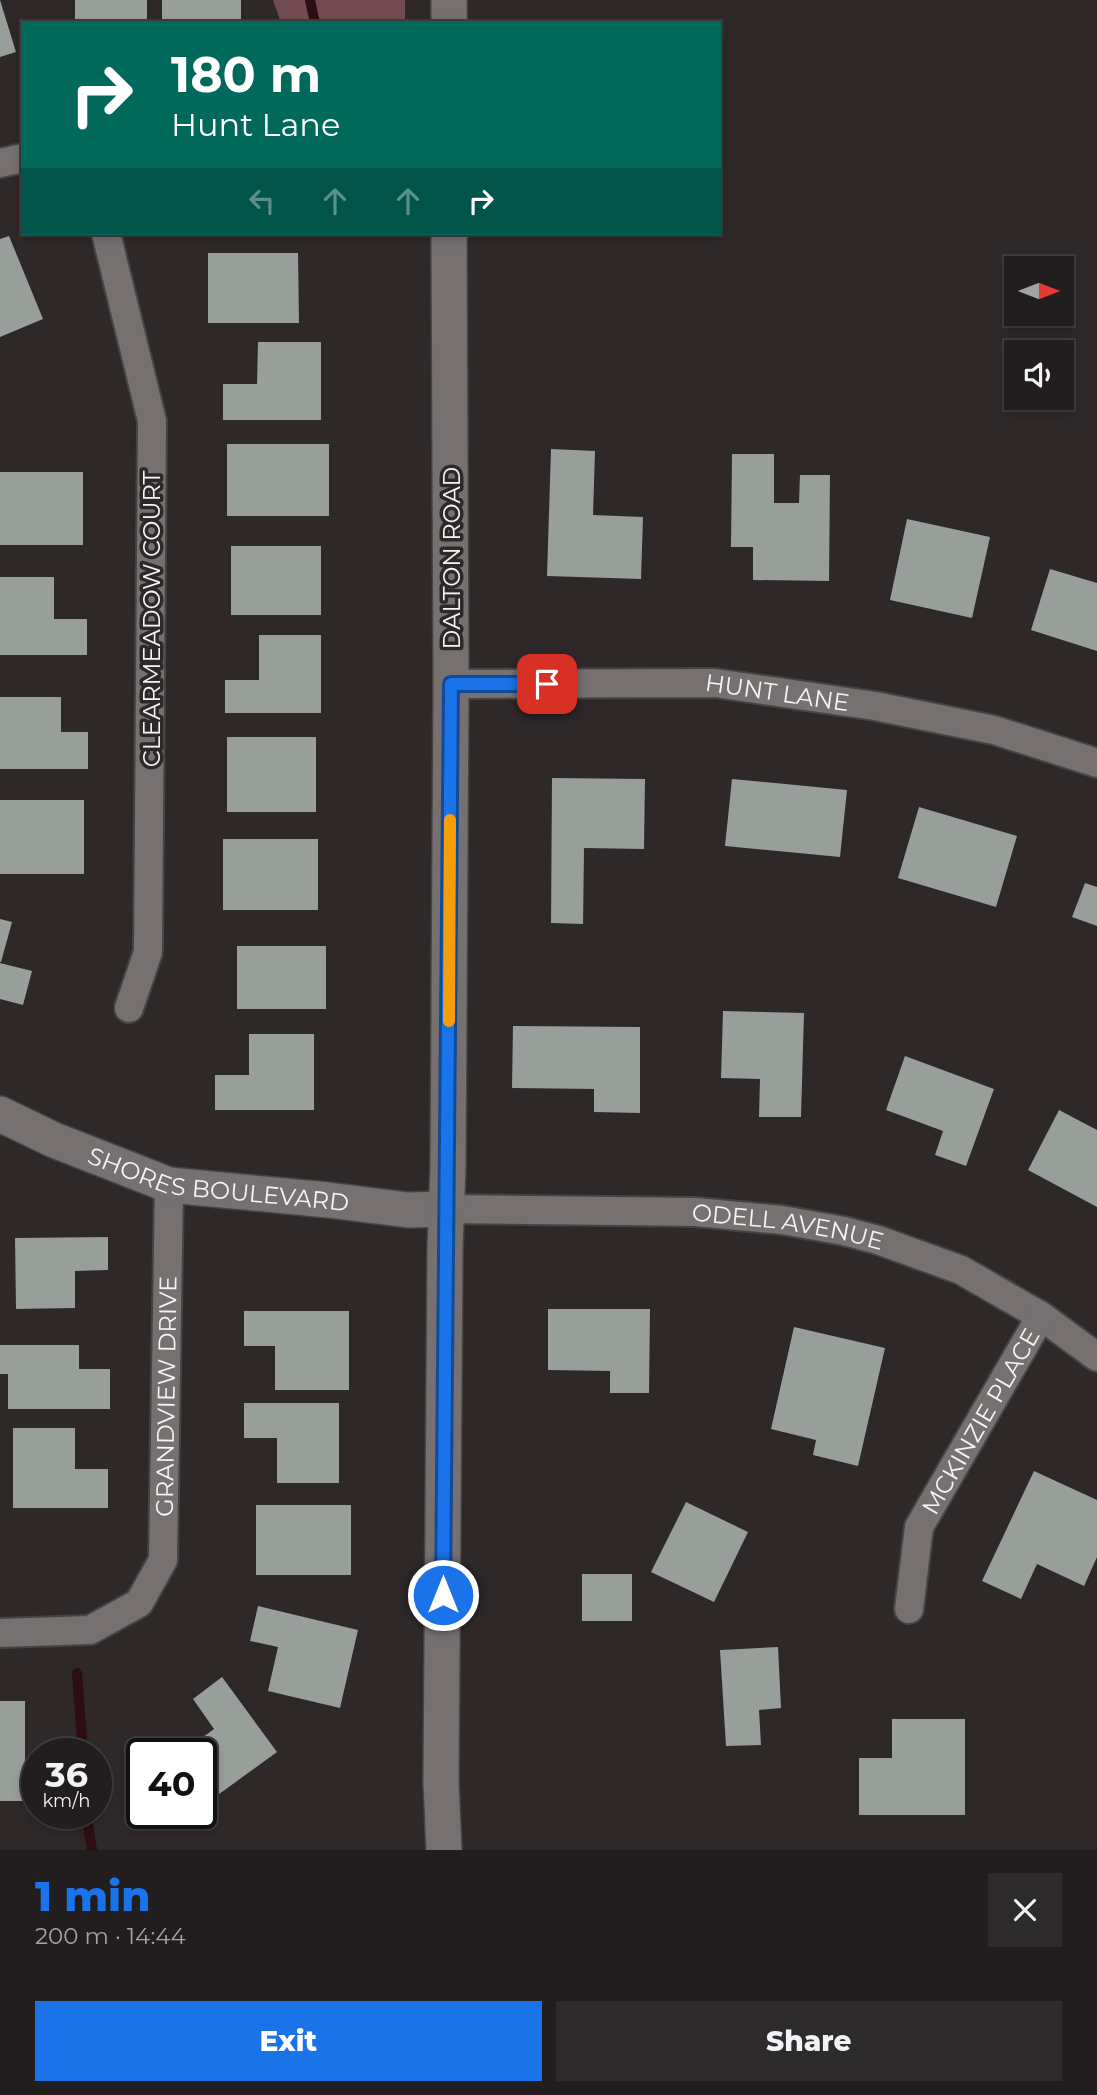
<!DOCTYPE html>
<meta charset="utf-8">
<style>
:root{--surface:#221e1f;--page:#2e2b2c;--text:#f1f3f6;--muted:#a2a2a4;--line:#3f3c3d;--accent:#1a73e8}
body{margin:0;font-family:Montserrat,sans-serif;background:var(--page);color:var(--text);height:100vh;display:flex;flex-direction:column;font-size:26px;white-space:nowrap}
*{box-sizing:border-box;margin:0}
p{font-size:23px;color:var(--muted)}
.icon{flex:none;width:38px;height:38px;fill:none;stroke:currentColor;stroke-width:2;stroke-linecap:round;stroke-linejoin:round}
.map{position:relative;height:1850px;overflow:hidden}
.details{display:flex;flex-direction:column;background:var(--surface);flex:1}
.details>*{flex:none}
.hud{position:absolute;left:21px;top:21px;width:700px;height:214px;border-radius:0px;box-shadow:0 4px 10px #0003,0 0 0 2px var(--line);background:#00695c;color:#fff;overflow:hidden}
.needle{width:46px;rotate:90deg}
.tools{position:absolute;left:1004px;top:256px;display:grid;gap:14px}
.tools a{display:grid;place-items:center;width:70px;height:70px;border-radius:0px;background:var(--surface);box-shadow:0 4px 10px #0003,0 0 0 2px var(--line);font-size:35px}
.speed{position:absolute;left:21px;top:1738px;display:flex;gap:14px;font-size:35px;font-weight:700;text-align:center}
.speed>*{display:grid;place-content:center;width:91px;height:91px;border-radius:50%;background:var(--surface);box-shadow:0 4px 10px #0003,0 0 0 2px var(--line);line-height:1}
.speed small{font-size:18px;font-weight:400}
.speed .limit{border:4px solid #111;border-radius:10px;background:#fff;color:#111}
.pin{position:absolute;display:grid;place-items:center;width:60px;height:60px;color:#fff;margin:-30px;border-radius:14px;box-shadow:0 4px 10px #0006}
.me{position:absolute;width:77px;margin:-38px;rotate:0deg;stroke-linejoin:round;filter:drop-shadow(0 0 5px #0008)}
.turn{display:flex;align-items:center;gap:24px;height:147px;padding:0 35px;font-size:32px}
.turn .icon{width:91px;height:91px;stroke-width:2.5}
.turn b{display:block;font-size:49px;line-height:60px}
.lanes{display:flex;align-items:center;height:66px;padding:0 35px;background:#0003;justify-content:center;gap:35px;direction:ltr}
.lanes .off{opacity:.35}
.round{display:grid;place-items:center;flex:none;width:74px;height:74px;border-radius:0px;background:var(--page)}
.headline{display:flex;align-items:center;justify-content:space-between;height:119px;padding:0 35px}
h1{font-size:42px;font-weight:800;line-height:52px;color:var(--accent)}
.action{display:flex;gap:14px;margin-top:auto;padding:14px 35px}
.action a{flex:1;height:80px;border-radius:0px;background:var(--accent);color:#fff;font-size:28px;font-weight:800;line-height:80px;text-align:center}
.action a+a{background:var(--page);color:var(--text)}
.map>svg:first-child{display:block}
.forest{fill:#714b51}
.lines{fill:none;stroke-linecap:round;stroke-linejoin:round}
.stream{stroke:#2d0e15;stroke-width:10}
.building{fill:#989e9a}
.minor-casing{stroke:#484343;stroke-width:32}
.tertiary-casing{stroke:#484343;stroke-width:38}
.minor{stroke:#767071;stroke-width:28}
.tertiary{stroke:#767071;stroke-width:35}
.route-casing{stroke:#114b97;stroke-width:18}
.route{stroke:#1a73e8;stroke-width:12}
.slow{stroke:#f59e0b;stroke-width:12}
.labels{text-anchor:middle;dominant-baseline:central;stroke-width:7;stroke-linejoin:round;paint-order:stroke}
.street-label{font-size:24px;fill:#f7f3f3;stroke:#2e2829}
</style>
<div class="map">
<svg width="1097" height="1850" viewBox="0 0 1097 1850">
<rect width="100%" height="100%" fill="#2e2829"/>
<path class="forest" d="M273 0H405V23H281Z"/>
<g class="lines">
<g class="stream">
<path d="M310 0 315 23"/>
<path d="M77 1673 83 1754"/>
<path d="M86 1813 92 1850"/>
</g>
</g>
<g class="building">
<path d="M0 0 16 52 0 57Z"/>
<rect x="75" y="0" width="72" height="23"/>
<rect x="162" y="0" width="79" height="23"/>
<path d="M9 236 43 319 0 337V239Z"/>
<path d="M208 253H298L299 323H208Z"/>
<path d="M258 342H321V420H223V384H257Z"/>
<rect x="227" y="444" width="102" height="72"/>
<path d="M551 449 595 451 593 515 643 517 641 579 547 576Z"/>
<path d="M732 454H774V503H799L800 475H830L829 581 753 580V547H731Z"/>
<rect x="0" y="472" width="83" height="73"/>
<path d="M907 519 990 537 972 618 890 600Z"/>
<rect x="231" y="546" width="90" height="69"/>
<path d="M1050 569 1097 583V651L1031 630Z"/>
<path d="M0 577H54V619H87V655H0Z"/>
<path d="M259 635H321V713H225V680H259Z"/>
<path d="M0 697H61V732H88V769H0Z"/>
<rect x="227" y="737" width="89" height="75"/>
<path d="M552 778 645 779 644 849 584 848 583 924 551 923Z"/>
<path d="M732 779 847 790 840 857 725 846Z"/>
<rect x="0" y="800" width="84" height="74"/>
<path d="M919 807 1017 836 996 907 898 878Z"/>
<rect x="223" y="839" width="95" height="71"/>
<path d="M1085 883 1097 887V926L1072 917Z"/>
<path d="M0 919 12 922 1 962H0Z"/>
<rect x="237" y="946" width="89" height="63"/>
<path d="M0 963 32 971 23 1005 0 999Z"/>
<path d="M723 1011 804 1013 801 1117H759L760 1079 721 1078Z"/>
<path d="M513 1026 640 1027V1113L594 1112V1089L512 1088Z"/>
<path d="M249 1034H314V1110H215V1075H249Z"/>
<path d="M905 1056 994 1089 966 1166 935 1155 943 1131 886 1110Z"/>
<path d="M1059 1110 1097 1130V1207L1028 1170Z"/>
<path d="M108 1237V1270L75 1271V1308L16 1309 15 1238Z"/>
<path d="M548 1309H650L649 1393H610V1371L548 1370Z"/>
<path d="M244 1311H349V1390H275V1346H244Z"/>
<path d="M794 1327 885 1348 858 1466 813 1455 816 1440 771 1429Z"/>
<path d="M0 1345H79V1369H110V1409H8V1374H0Z"/>
<path d="M244 1403H339V1483H277V1438H244Z"/>
<path d="M13 1428H75V1469H108V1508H13Z"/>
<path d="M1034 1471 1097 1500V1557L1084 1586 1037 1564 1021 1599 982 1581Z"/>
<path d="M686 1502 748 1532 714 1602 651 1572Z"/>
<rect x="256" y="1505" width="95" height="70"/>
<rect x="582" y="1574" width="50" height="47"/>
<path d="M258 1606 358 1630 340 1708 268 1691 278 1647 250 1641Z"/>
<path d="M778 1647 781 1708 759 1710 761 1745 726 1746 720 1650Z"/>
<path d="M222 1677 277 1752 215 1797 201 1778V1754L183 1752 214 1729 193 1699Z"/>
<rect x="0" y="1701" width="25" height="100"/>
<path d="M892 1719H965V1815H859V1758H892Z"/>
</g>
<g class="lines">
<g class="minor-casing">
<g id="minor">
<path d="M0 163 23 158"/>
<path d="M106 233 152 421 148 952 129 1008"/>
<path id="s1" d="M451 684 715 683 875 706 994 730 1097 763"/>
<path id="s2" d="M446 1209 696 1212 782 1220 844 1231 878 1240 961 1270 1041 1316 1097 1357"/>
<path id="s3" d="M909 1609 919 1527 1041 1316"/>
<path id="s4" d="M0 1633 90 1630 139 1603 163 1560 169 1185"/>
</g>
</g>
<g class="tertiary-casing">
<g id="tertiary">
<path d="M449 23V0"/>
<path id="s5" d="M0 1114 54 1140 169 1185 328 1200 408 1210 446 1209"/>
<path d="M444 1850 441 1782 445 1249 448 1167 451 684 449 233"/>
</g>
</g>
<use href="#minor" class="minor"/>
<use href="#tertiary" class="tertiary"/>
</g>
<g class="lines">
<g class="route-casing">
<path id="route" d="M443 1595 451 684H547"/>
</g>
<use href="#route" class="route"/>
<path class="slow" d="M449 1021 450 820"/>
</g>
<g class="labels">
<g class="street-label">
<text transform="translate(451 558) rotate(-90)">DALTON ROAD</text>
<text transform="translate(151 619) rotate(-90)">CLEARMEADOW COURT</text>
<text stroke="none"><textPath href="#s1" startOffset="327">HUNT LANE</textPath></text>
<text stroke="none"><textPath href="#s5" startOffset="231">SHORES BOULEVARD</textPath></text>
<text stroke="none"><textPath href="#s2" startOffset="343">ODELL AVENUE</textPath></text>
<text stroke="none"><textPath href="#s4" startOffset="359">GRANDVIEW DRIVE</textPath></text>
<text stroke="none"><textPath href="#s3" startOffset="205">MCKINZIE PLACE</textPath></text>
</g>
</g>
</svg>
<div class="tools">
<a><svg class="needle" viewBox="-14 -14 28 28"><path d="M0-13l5 13h-10z" fill="#e53935"/><path d="M0 13l5-13h-10z" fill="#a2a2a4"/></svg></a>
<a><svg class="icon" aria-label="sound" viewBox="0 0 24 24"><path d="M4 9h4l5-4v14l-5-4H4zM17 9q2 3 0 6"/></svg></a>
</div>
<div class="speed"><div>36<small>km/h</small></div><div class="limit">40</div></div>
<div class="pin" style="left:547px;top:684px;background:#d93025"><svg class="icon" aria-label="arrive" viewBox="0 0 24 24"><path d="M6 21V4h12l-3 4 3 4H6"/></svg></div>
<svg class="me" style="left:443px;top:1595px" viewBox="-20 -20 40 40"><circle r="17" fill="#1a73e8" stroke="#fff" stroke-width="3"/><path d="M0-11L8 9 0 5-8 9z" fill="#fff"/></svg>
<div class="hud">
<div class="turn"><svg class="icon" aria-label="right" viewBox="0 0 24 24"><path d="M7 20v-9h11M14 6l5 5-5 5"/></svg><div><b>180 m</b>Hunt Lane</div></div>
<div class="lanes"><svg class="icon off" aria-label="left" viewBox="0 0 24 24"><path d="M17 20v-9H6M10 6l-5 5 5 5"/></svg><svg class="icon off" aria-label="ahead" viewBox="0 0 24 24"><path d="M12 20V5M6 11l6-6 6 6"/></svg><svg class="icon off" aria-label="ahead" viewBox="0 0 24 24"><path d="M12 20V5M6 11l6-6 6 6"/></svg><svg class="icon" aria-label="right" viewBox="0 0 24 24"><path d="M7 20v-9h11M14 6l5 5-5 5"/></svg></div>
</div>
</div>
<section class="details">
<div class="headline"><div><h1>1 min</h1><p>200 m · 14:44</p></div><a class="round"><svg class="icon" aria-label="close" viewBox="0 0 24 24"><path d="M6 6l12 12M18 6L6 18"/></svg></a></div>
<div class="action"><a>Exit</a><a>Share</a></div>
</section>
